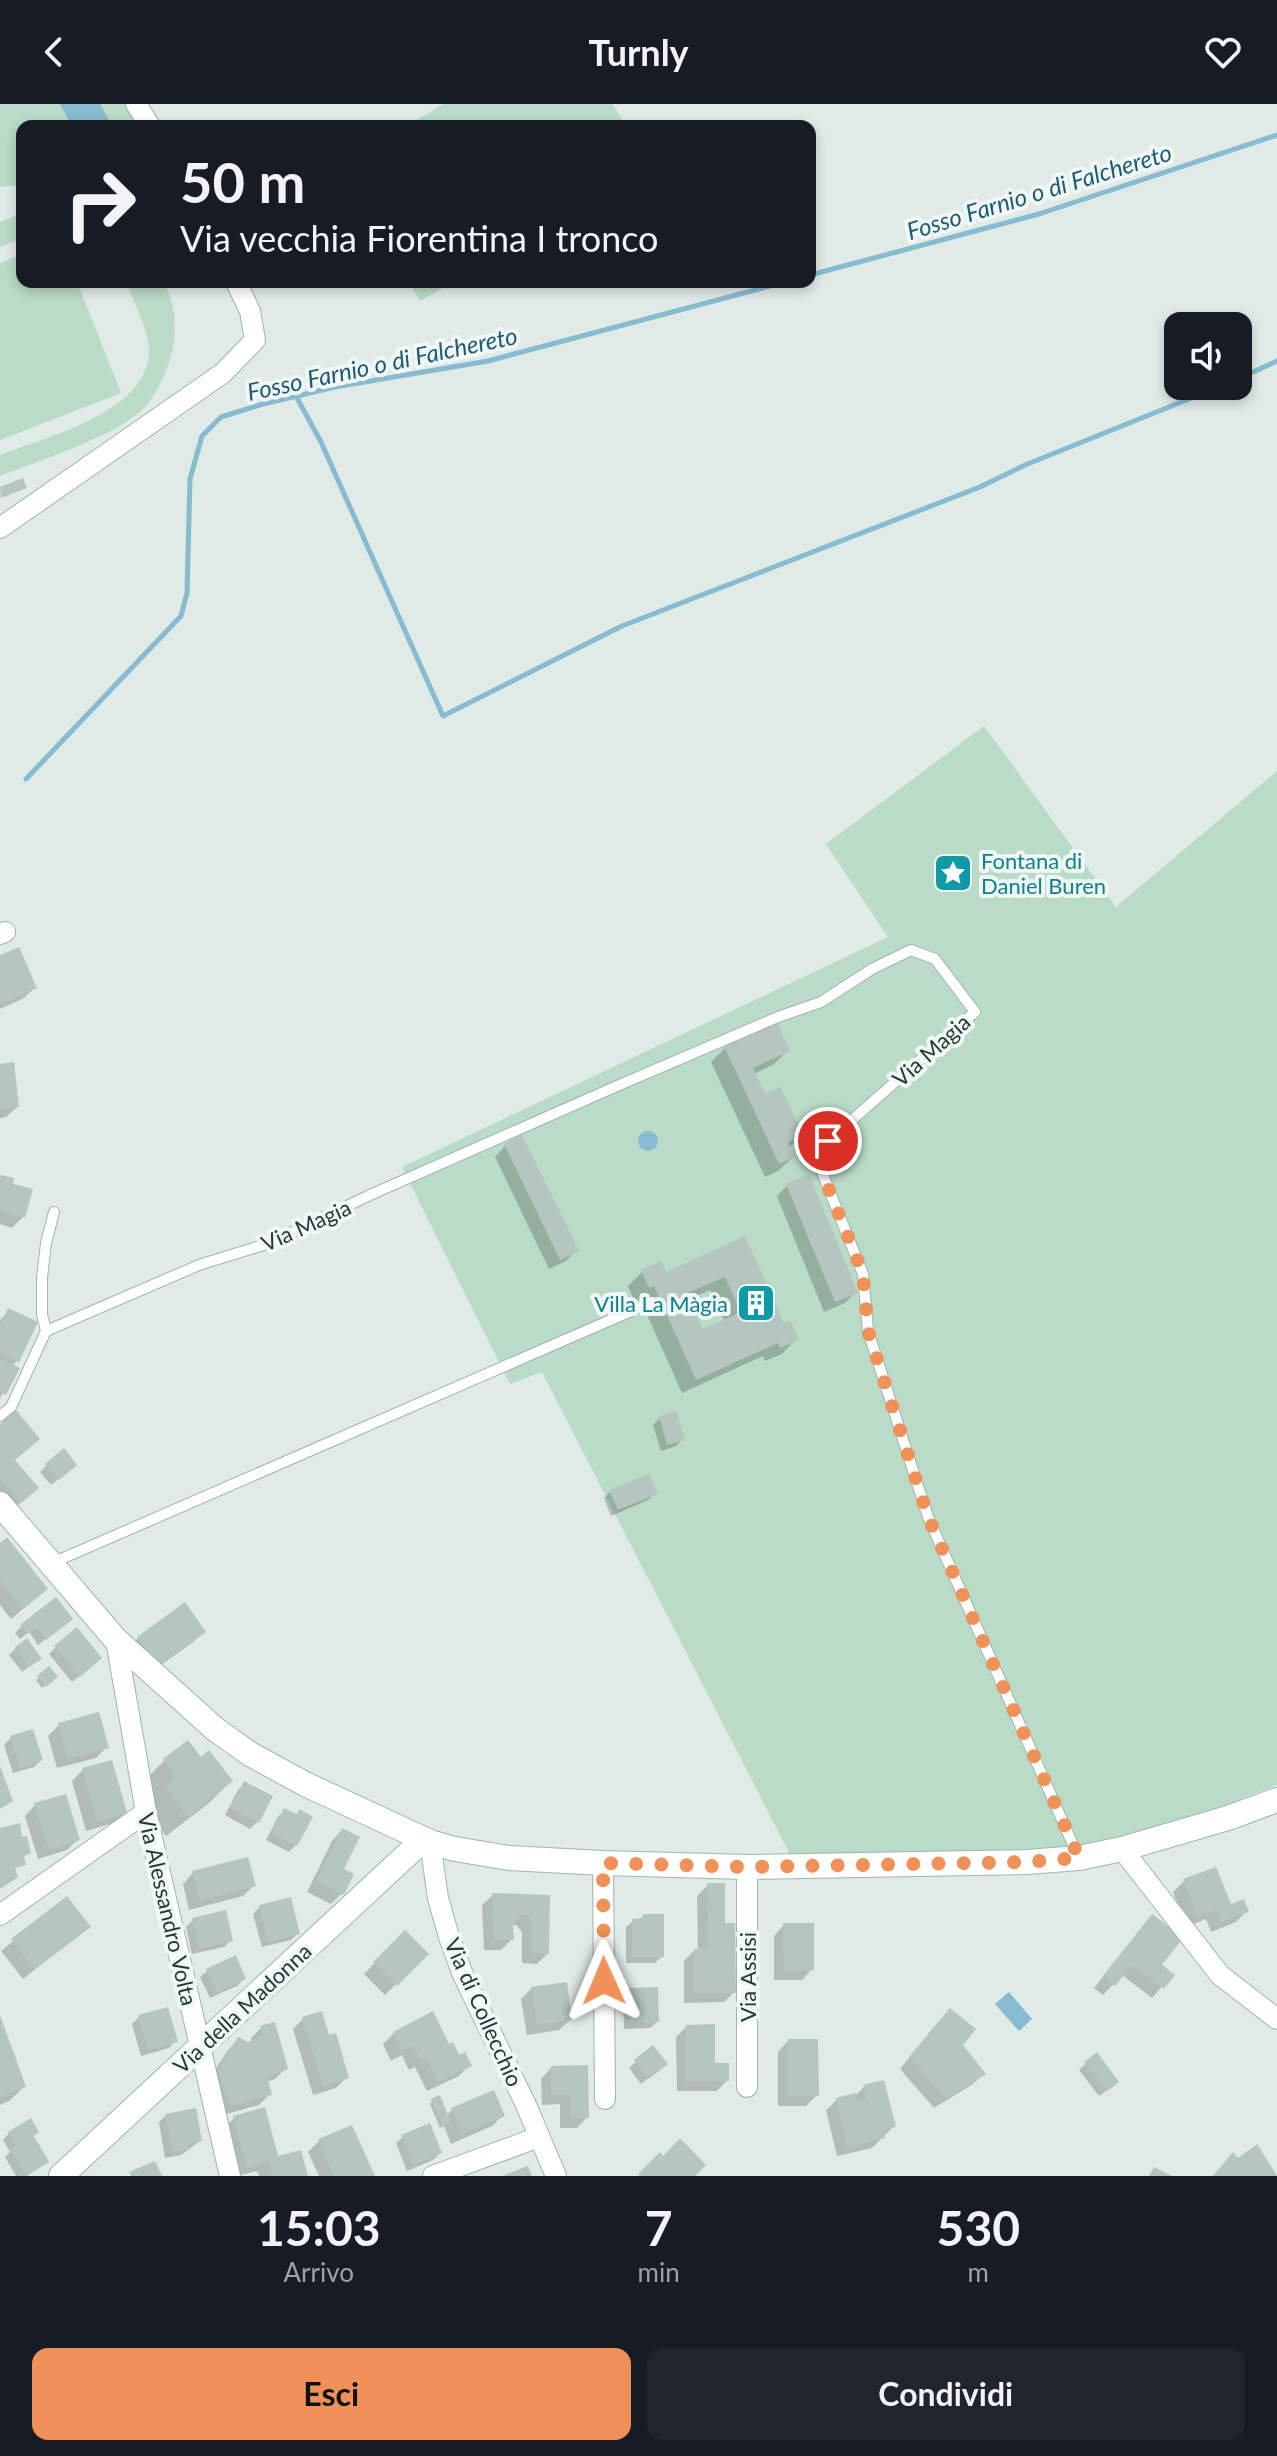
<!DOCTYPE html>
<html lang="it">
<meta charset="utf-8">
<style>
:root{--surface:#171b24;--page:#20242c;--text:#f1f3f6;--muted:#9ea1a6;--accent:#ef9159}
body{margin:0;font-family:Lato,sans-serif;background:var(--page);color:var(--text);height:100vh;display:flex;flex-direction:column;font-size:30px;white-space:nowrap}
*{box-sizing:border-box;margin:0}
p{font-size:26px;color:var(--muted)}
.icon{flex:none;width:44px;height:44px;fill:none;stroke:currentColor;stroke-width:2;stroke-linecap:round;stroke-linejoin:round}
.map{position:relative;height:2072px;overflow:hidden}
.drawer{display:flex;flex-direction:column;background:var(--surface);flex:1}
.drawer>*{flex:none}
.top-card{position:absolute;left:16px;top:16px;width:800px;height:168px;border-radius:16px;box-shadow:0 4px 12px #0003;background:#171b24;color:var(--text);overflow:hidden}
.controls{position:absolute;left:1164px;top:208px;display:grid;gap:16px}
.controls a{display:grid;place-items:center;width:88px;height:88px;border-radius:16px;background:var(--surface);box-shadow:0 4px 12px #0003;font-size:40px}
.pin{position:absolute;display:grid;place-items:center;width:68px;height:68px;color:#fff;margin:-34px;border:4px solid #fff;border-radius:50%;box-shadow:0 2px 8px #0007}
.me{position:absolute;width:88px;margin:-44px;rotate:359deg;stroke-linejoin:round;filter:drop-shadow(0 0 6px #0008)}
.turn{display:flex;align-items:center;gap:28px;height:168px;padding:0 32px;font-size:36px}
.turn .icon{width:104px;height:104px;stroke-width:2.5}
.turn b{display:block;font-size:56px;line-height:68px}
.eta{display:flex;justify-content:space-evenly;align-items:center;height:136px;text-align:center}
.eta b{font-size:48px;font-weight:700;line-height:56px}
.action{display:flex;gap:16px;margin-top:auto;padding:16px 32px}
.action a{flex:1;height:92px;border-radius:16px;background:var(--accent);color:#111;font-size:32px;font-weight:700;line-height:92px;text-align:center}
.action a+a{background:var(--page);color:var(--text)}
header{display:flex;justify-content:space-between;align-items:center;height:104px;padding:0 32px;background:var(--surface);font-size:36px;font-weight:700}
.map>svg:first-child{display:block}
.green{fill:#b9dbc7}
.water{fill:#88bbcf}
.shadow{fill:#0003;fill-rule:evenodd}
.lines{fill:none;stroke-linecap:round;stroke-linejoin:round}
.stream{stroke:#88bbcf;stroke-width:5}
.building{fill:#b5c5c0;fill-rule:evenodd}
.lane-casing{stroke:#a3b2af;stroke-width:12}
.street-casing{stroke:#a3b2af;stroke-width:22}
.secondary-casing{stroke:#9fb6b0;stroke-width:26}
.lane{stroke:#fff;stroke-width:10}
.street{stroke:#fff;stroke-width:20}
.secondary{stroke:#fff;stroke-width:24}
.route{stroke:#ef9159;stroke-width:14;stroke-dasharray:0 25.2}
.labels{text-anchor:middle;dominant-baseline:central;stroke-width:8;stroke-linejoin:round;paint-order:stroke}
.culture-label{font-size:22px;fill:#0d838f;stroke:#f0f7f4;text-anchor:start}
.street-label{font-size:22px;fill:#213a37;stroke:#f0f7f4}
.water-label{font-size:24px;font-style:italic;fill:#1d5a74;stroke:#f0f7f4}
</style>
<header><svg class="icon" aria-label="back" viewBox="0 0 24 24"><path d="M15 5l-7 7 7 7"/></svg>Turnly<svg class="icon" aria-label="heart" viewBox="0 0 24 24"><path d="M12 20l-8-8c-3-5 5-10 8-4 3-6 11-1 8 4z"/></svg></header>
<div class="map">
<svg width="1277" height="2072" viewBox="0 0 1277 2072">
<rect width="100%" height="100%" fill="#e0eae7"/>
<g class="green">
<path d="M0 0H126L138 22H22V81L0 83Z"/>
<path d="M444 0H613L625 22H406Z"/>
<path d="M22 109V134L0 143V118Z"/>
<path d="M22 150V178H77L121 289 0 336V159Z"/>
<path d="M126 178H164C174 197 176 216 174 237 172 257 158 289 144 304 115 333 40 356 0 372V351C46 333 147 309 149 248 149 225 134 199 126 178Z"/>
<path d="M409 178H453L420 197Z"/>
<path d="M984 622 1116 803 1277 667V1681L1209 1707 1129 1734 1024 1748 792 1754 542 1268 510 1280 402 1063 888 833 826 740Z"/>
</g>
<g class="water">
<path d="M60 0H100L112 22H72Z"/>
<circle cx="648" cy="1037" r="10"/>
<path d="M1009 1888 1032 1915 1019 1927 995 1900Z"/>
</g>
<g class="shadow">
<path d="M0 853 34 884 24 894 0 905Z"/>
<path d="M725 944 788 946 774 960 754 970 764 993 801 1031 789 1044 793 1053 778 1067 765 1073 711 958Z"/>
<path d="M0 962 17 1003 6 1013 0 1014Z"/>
<path d="M505 1042 576 1146 566 1157 549 1165 495 1053Z"/>
<path d="M0 1073 23 1113 12 1124 0 1120Z"/>
<path d="M787 1082 856 1188 845 1199 824 1208 777 1092Z"/>
<path d="M744 1135 783 1222 796 1235 782 1250 765 1257 763 1252 682 1289 640 1195 634 1197 628 1182 642 1168 665 1171ZM710 1186 725 1218 702 1228 688 1196Z"/>
<path d="M9 1207 17 1257 12 1262 17 1264 0 1294V1216Z"/>
<path d="M660 1314 683 1335 676 1342 661 1347 653 1321Z"/>
<path d="M0 1322 26 1394 10 1408 0 1397Z"/>
<path d="M47 1361 68 1367 51 1381 40 1368Z"/>
<path d="M610 1388 655 1390 648 1396 611 1412 604 1394Z"/>
<path d="M0 1441 46 1485 11 1515 0 1501Z"/>
<path d="M64 1521 38 1541 29 1528 20 1535 15 1529 22 1522Z"/>
<path d="M203 1527 193 1538 147 1571 128 1545 138 1534Z"/>
<path d="M56 1543 93 1561 72 1578 49 1550Z"/>
<path d="M16 1544 39 1554 22 1568 9 1551Z"/>
<path d="M49 1565 55 1573 42 1584 36 1576Z"/>
<path d="M59 1621 107 1643 96 1654 57 1664 48 1632Z"/>
<path d="M11 1634 41 1656 34 1663 13 1669 4 1641Z"/>
<path d="M188 1638 201 1655 231 1677 209 1699 166 1732 144 1705 155 1695 143 1678 164 1657Z"/>
<path d="M83 1666 125 1709 114 1719 86 1727 72 1677Z"/>
<path d="M245 1680 270 1693 257 1718 250 1725 225 1711 238 1686Z"/>
<path d="M35 1701 78 1735 67 1746 38 1755 25 1712Z"/>
<path d="M285 1706 295 1712 296 1741 289 1748 266 1736 278 1713Z"/>
<path d="M342 1726V1789L331 1800 307 1788 332 1737Z"/>
<path d="M193 1769 253 1782 243 1792 189 1806 183 1780Z"/>
<path d="M1184 1777 1229 1803 1247 1807 1236 1818 1211 1828 1206 1815 1187 1823 1173 1788Z"/>
<path d="M708 1781 734 1888 724 1898 684 1899V1857L694 1847H698L697 1792Z"/>
<path d="M493 1791 548 1793 547 1850 537 1860 522 1859V1828L516 1821H511L512 1835 501 1846H484L482 1801Z"/>
<path d="M67 1795 88 1823 23 1875 1 1847Z"/>
<path d="M260 1803 298 1829 291 1836 262 1843 253 1810Z"/>
<path d="M643 1812 662 1852 655 1859H626V1823L633 1817 639 1816Z"/>
<path d="M1152 1812 1159 1862 1172 1871 1152 1894 1122 1871 1103 1891 1094 1884Z"/>
<path d="M193 1816 230 1837 224 1843 192 1850 186 1823Z"/>
<path d="M784 1821 812 1865 802 1876H774V1832Z"/>
<path d="M405 1829 426 1850 385 1891 364 1870Z"/>
<path d="M207 1867 244 1875 237 1882 210 1894 200 1873Z"/>
<path d="M532 1884 570 1916 559 1926 527 1931 521 1895Z"/>
<path d="M630 1886 657 1918 650 1924 624 1925 623 1893Z"/>
<path d="M139 1913 175 1937 169 1944 141 1952 132 1920Z"/>
<path d="M303 1915 328 1934 347 1973 336 1984 313 1991 293 1925Z"/>
<path d="M0 1916 24 1983 9 1997 0 2001Z"/>
<path d="M939 1917 983 1970 973 1980 934 2004 900 1965Z"/>
<path d="M686 1923 714 1961 727 1976 717 1987H677L676 1933Z"/>
<path d="M261 1924 286 1964 275 1975 266 1978 270 1990 259 2001 220 2012 207 1978 228 1946 238 1936 248 1941 252 1939 251 1934Z"/>
<path d="M394 1929 448 1942 469 1961 459 1972 427 1987 415 1963 409 1966 402 1951 391 1957 383 1940Z"/>
<path d="M788 1937 817 1991 806 2002H778V1948Z"/>
<path d="M652 1944 659 1966 641 1980 629 1964Z"/>
<path d="M1086 1959 1110 1984 1099 1992 1079 1966Z"/>
<path d="M551 1964 587 2013 577 2024H560V2000L542 2001 541 1975Z"/>
<path d="M864 1983 893 2023 872 2044 837 2052 826 2006 837 1996 856 1991Z"/>
<path d="M493 1988 503 2011 492 2022 451 2040 444 2022 440 2024 430 2000 432 1997 446 2012 452 2006Z"/>
<path d="M166 2011 200 2037 181 2051 165 2054 159 2018Z"/>
<path d="M234 2014 277 2054 306 2072H259L257 2067 236 2072 223 2025Z"/>
<path d="M351 2023 373 2072H319L308 2048 319 2037Z"/>
<path d="M9 2029 32 2033 47 2057 27 2072H16L5 2053 10 2048 3 2036Z"/>
<path d="M403 2033 440 2049 433 2056 407 2067 396 2039Z"/>
</g>
<g class="lines">
<g class="stream">
<path d="M810 171 1039 110 1277 31"/>
<path d="M1238 275 1277 257"/>
<path d="M296 292 321 338 443 612 622 522 980 383 1025 361 1221 282"/>
<path d="M26 675 181 512 187 489 190 375 202 332 221 313 263 300 335 283 488 257 785 178"/>
</g>
</g>
<g class="building">
<path d="M23 374 27 384 1 394 0 383Z"/>
<path d="M19 843 37 884 0 900V851Z"/>
<path d="M776 917 790 947 753 964 765 990 780 983 804 1031 788 1039 795 1053 779 1060 724 942Z"/>
<path d="M14 958 19 1003 0 1005V960Z"/>
<path d="M522 1031 579 1147 560 1156 504 1040Z"/>
<path d="M809 1070 858 1189 835 1198 786 1080Z"/>
<path d="M0 1071 14 1074 13 1080 33 1085 25 1114 0 1107Z"/>
<path d="M745 1132 784 1219 790 1217 799 1236 780 1244 778 1239 696 1276 654 1182 649 1184 641 1166 661 1157 666 1168ZM725 1173 741 1208 703 1225 687 1189Z"/>
<path d="M8 1204 38 1218 19 1258 0 1249V1222Z"/>
<path d="M0 1254 20 1264 6 1291 0 1288Z"/>
<path d="M16 1306 40 1335 15 1356 39 1384 21 1399 0 1374V1320Z"/>
<path d="M676 1307 685 1336 667 1341 659 1312Z"/>
<path d="M64 1344 77 1361 59 1376 45 1360Z"/>
<path d="M649 1370 658 1390 618 1406 609 1386Z"/>
<path d="M7 1433 48 1485 22 1506 0 1477V1439Z"/>
<path d="M56 1493 73 1515 46 1536 36 1523 28 1530 20 1521Z"/>
<path d="M185 1498 206 1528 158 1562 137 1533Z"/>
<path d="M77 1523 102 1554 80 1573 54 1542Z"/>
<path d="M27 1534 42 1555 29 1563 15 1543Z"/>
<path d="M49 1562 58 1573 46 1583 37 1572Z"/>
<path d="M99 1608 109 1644 67 1655 58 1619Z"/>
<path d="M33 1625 43 1656 20 1664 10 1632Z"/>
<path d="M188 1636 201 1653 209 1646 233 1677 188 1713 165 1682 176 1673 163 1655Z"/>
<path d="M112 1656 127 1709 97 1718 82 1664Z"/>
<path d="M0 1662 13 1697 0 1705Z"/>
<path d="M244 1677 273 1692 259 1719 230 1704Z"/>
<path d="M66 1690 80 1736 49 1746 34 1699Z"/>
<path d="M284 1704 297 1710 299 1705 313 1713 297 1742 271 1729Z"/>
<path d="M20 1719 22 1733 27 1732 31 1749 24 1752 26 1761 15 1764 18 1773 0 1785V1724Z"/>
<path d="M342 1724 360 1733 344 1765 354 1770 344 1791 316 1777Z"/>
<path d="M248 1753 256 1782 200 1796 192 1767Z"/>
<path d="M1216 1763 1231 1800 1244 1795 1249 1808 1221 1818 1217 1806 1197 1813 1183 1775Z"/>
<path d="M707 1779H725V1819H735L736 1889H694V1845L708 1844Z"/>
<path d="M492 1789 550 1791 549 1850 532 1849V1817L527 1811H521L516 1816 513 1822 514 1836H494Z"/>
<path d="M67 1792 91 1823 34 1866 11 1835Z"/>
<path d="M291 1793 300 1830 268 1838 259 1801Z"/>
<path d="M226 1806 233 1837 199 1845 192 1814Z"/>
<path d="M643 1810H664V1853H632V1815L643 1814Z"/>
<path d="M1152 1810 1183 1834 1162 1861 1175 1871 1164 1885 1132 1861 1115 1882 1103 1872Z"/>
<path d="M783 1819H814V1866L784 1867Z"/>
<path d="M405 1826 429 1850 397 1882 373 1858Z"/>
<path d="M236 1851 246 1875 217 1889 206 1865Z"/>
<path d="M567 1878 572 1916 537 1921 531 1883Z"/>
<path d="M658 1883 659 1918 630 1919 629 1884Z"/>
<path d="M168 1903 178 1938 148 1946 138 1911Z"/>
<path d="M950 1904 976 1925 963 1941 986 1970 946 1995 909 1953Z"/>
<path d="M322 1907 329 1931 336 1929 349 1974 323 1982 302 1913Z"/>
<path d="M433 1907 449 1940 453 1938 459 1951 465 1948 472 1962 438 1978 426 1954 420 1956 413 1942 402 1947 393 1928Z"/>
<path d="M0 1911 26 1983 0 1993Z"/>
<path d="M275 1918 288 1965 267 1973 272 1991 231 2002 217 1966 238 1933 248 1938 263 1931 260 1922Z"/>
<path d="M715 1920V1959H729V1977L686 1978V1921Z"/>
<path d="M788 1935H818L819 1992H788Z"/>
<path d="M653 1941 668 1960 649 1975 634 1956Z"/>
<path d="M1097 1948 1119 1978 1107 1987 1084 1958Z"/>
<path d="M588 1961 589 2014H570V1991H551V1962Z"/>
<path d="M884 1976 896 2023 883 2026 885 2034 847 2043 836 1994 856 1989 857 1997 866 1995 863 1981Z"/>
<path d="M494 1986 505 2012 462 2030 451 2004Z"/>
<path d="M440 1991 451 2019 443 2022 431 1995Z"/>
<path d="M265 2003 278 2052 301 2046 308 2072H272L268 2058 247 2064 233 2012Z"/>
<path d="M196 2004 202 2037 189 2040 190 2045 172 2048 165 2010Z"/>
<path d="M31 2014 39 2028 34 2032 49 2058 26 2072 10 2045 16 2041 8 2028Z"/>
<path d="M430 2019 442 2049 414 2061 401 2031Z"/>
<path d="M352 2021 375 2072H334L318 2035Z"/>
<path d="M680 2034 706 2061 695 2072H640L638 2070 660 2048 663 2052Z"/>
<path d="M1257 2040 1277 2072H1213L1233 2048 1238 2054Z"/>
<path d="M155 2057 162 2072H131L129 2068Z"/>
<path d="M528 2062 532 2072H502Z"/>
<path d="M1154 2063 1172 2072H1149Z"/>
</g>
<g class="lines">
<g class="lane-casing">
<g id="lane">
<path d="M46 1227 199 1161 270 1139 370 1091 617 982 778 913 821 898 872 865 911 846 935 855 975 908 828 1037 821 1066 863 1170 868 1227 928 1413 1078 1752"/>
<path d="M0 1312 11 1303 46 1227 42 1210V1174L46 1139 54 1108"/>
<path d="M52 1459 652 1198"/>
</g>
</g>
<g class="street-casing">
<g id="street">
<path d="M136 0 150 22"/>
<path d="M0 424 223 269 255 236 250 207 236 178"/>
<path d="M0 830 5 828"/>
<path d="M116 1536 146 1708 230 2072"/>
<path d="M430 1738 438 1794 449 1833 463 1871 526 2001 556 2072"/>
<path d="M1122 1745 1220 1871 1277 1915"/>
<path d="M603 1759 605 1995"/>
<path d="M747 1763V1983"/>
<path d="M0 1811 146 1708"/>
<path d="M433 2072 539 2033"/>
</g>
</g>
<g class="secondary-casing">
<g id="secondary">
<path d="M0 1400 116 1536 215 1625 250 1650 305 1680 430 1738 455 1745 509 1754 603 1759 747 1763 1027 1758 1079 1754 1122 1745 1228 1714 1277 1696"/>
<path d="M61 2072 424 1735"/>
</g>
</g>
<use href="#lane" class="lane"/>
<use href="#street" class="street"/>
<use href="#secondary" class="secondary"/>
</g>
<g class="lines">
<path class="route" d="M604 1877 603 1759 747 1763 1027 1758 1079 1754 928 1413 868 1227 863 1170 821 1066 828 1037"/>
</g>
<defs>
<g id="sight-square" transform="scale(2)"><rect x="-9" y="-9" width="18" height="18" rx="4" fill="#0f9aa8" stroke="#f0f7f4"/><path d="M0-6L1.8-2.2L6-1.7L2.9 1.2L3.7 5.4L0 3.3L-3.7 5.4L-2.9 1.2L-6-1.7L-1.8-2.2Z" fill="#fff"/></g>
<g id="building-square" transform="scale(2)"><rect x="-9" y="-9" width="18" height="18" rx="4" fill="#0f9aa8" stroke="#f0f7f4"/><path d="M-4-6H4V6H1V3H-1V6H-4ZM-2.5-4.3h1.7v1.8h-1.7ZM.8-4.3h1.7v1.8H.8ZM-2.5-1h1.7V.8h-1.7ZM.8-1h1.7V.8H.8Z" fill="#fff"/></g>
</defs>
<g fill-rule="evenodd">
<use href="#sight-square" x="953" y="769"/>
<use href="#building-square" x="756" y="1199"/>
</g>
<g class="labels">
<g class="culture-label">
<text x="981" y="756">Fontana di<tspan x="981" dy="25">Daniel Buren</tspan></text>
<text x="728" y="1199" text-anchor="end">Villa La Màgia</text>
</g>
<g class="street-label">
<text transform="translate(931 946) rotate(-42)">Via Magia</text>
<text transform="translate(306 1121) rotate(-24)">Via Magia</text>
<text transform="translate(168 1805) rotate(77)">Via Alessandro Volta</text>
<text transform="translate(747 1873) rotate(-90)">Via Assisi</text>
<text transform="translate(242 1904) rotate(-43)">Via della Madonna</text>
<text transform="translate(484 1908) rotate(66)">Via di Collecchio</text>
</g>
<g class="water-label">
<text transform="translate(1039 87) rotate(-17)">Fosso Farnio o di Falchereto</text>
<text transform="translate(382 259) rotate(-12)">Fosso Farnio o di Falchereto</text>
</g>
</g>
</svg>
<div class="controls">
<a><svg class="icon" aria-label="sound" viewBox="0 0 24 24"><path d="M4 9h4l5-4v14l-5-4H4zM17 9q2 3 0 6"/></svg></a>
</div>
<div class="pin" style="left:828px;top:1037px;background:#d93025"><svg class="icon" aria-label="arrive" viewBox="0 0 24 24"><path d="M6 21V4h12l-3 4 3 4H6"/></svg></div>
<svg class="me" style="left:604px;top:1877px" viewBox="-20 -20 40 40"><path d="M0-17L14 15 0 8-14 15z" fill="#ef9159" stroke="#fff" stroke-width="4"/></svg>
<div class="top-card">
<div class="turn"><svg class="icon" aria-label="right" viewBox="0 0 24 24"><path d="M7 20v-9h11M14 6l5 5-5 5"/></svg><div><b>50 m</b>Via vecchia Fiorentina I tronco</div></div>
</div>
</div>
<section class="drawer">
<div class="eta">
<div><b>15:03</b><p>Arrivo</p></div>
<div><b>7</b><p>min</p></div>
<div><b>530</b><p>m</p></div>
</div>
<div class="action"><a>Esci</a><a>Condividi</a></div>
</section>
